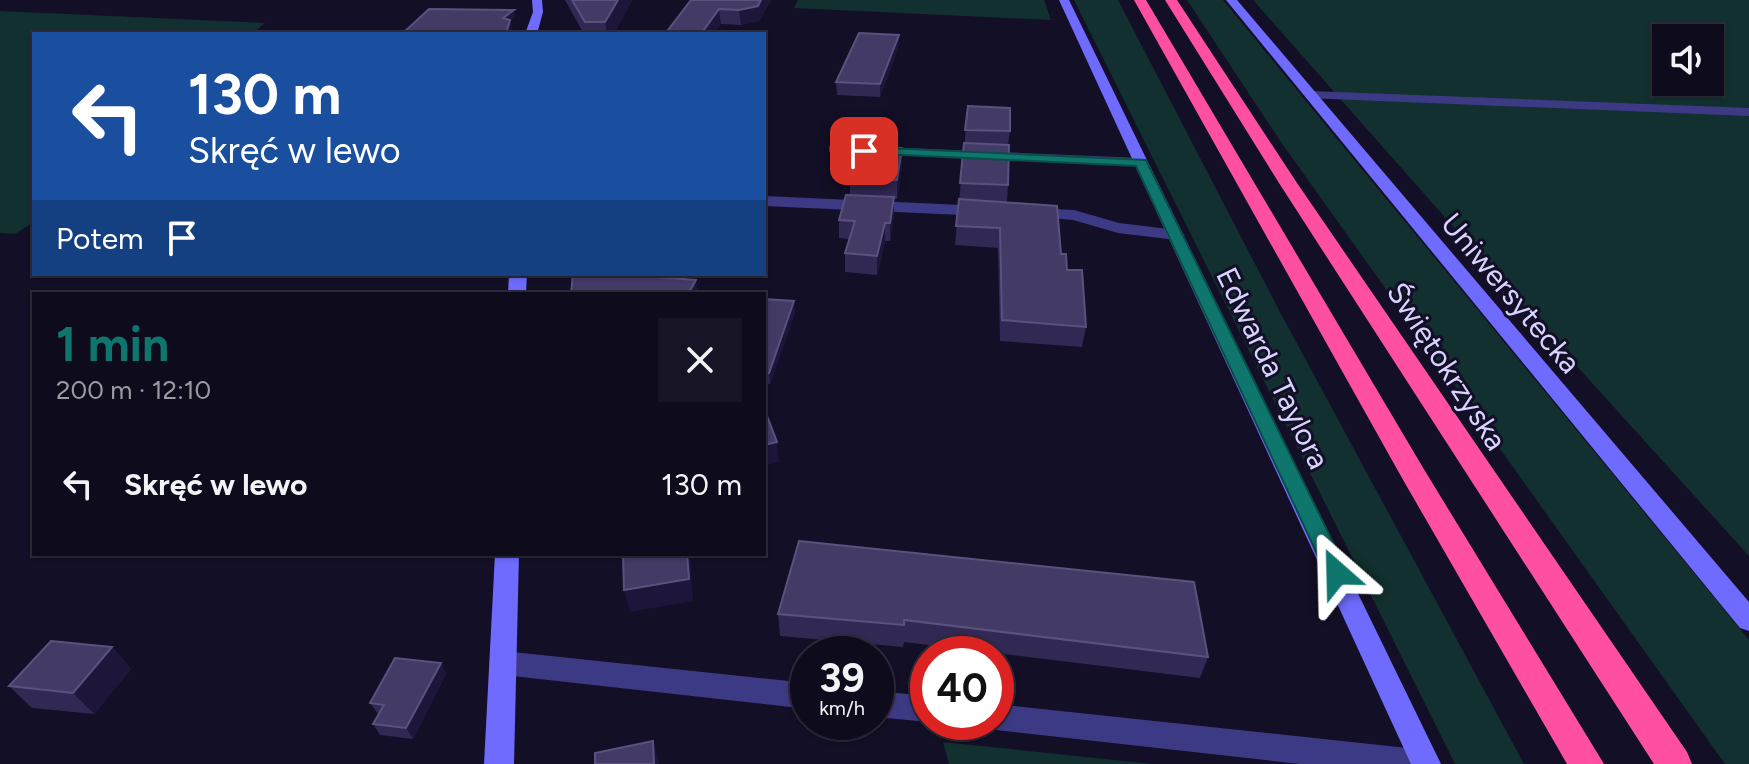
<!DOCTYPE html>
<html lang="pl">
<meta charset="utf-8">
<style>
:root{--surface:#0e0b1c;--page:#171425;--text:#f1f3f6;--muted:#9b9ba3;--line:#2e2b3b;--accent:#0f766e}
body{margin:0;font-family:Figtree,sans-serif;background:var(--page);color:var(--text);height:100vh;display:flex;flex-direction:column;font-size:30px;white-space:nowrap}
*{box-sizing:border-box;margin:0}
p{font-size:26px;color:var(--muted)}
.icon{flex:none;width:44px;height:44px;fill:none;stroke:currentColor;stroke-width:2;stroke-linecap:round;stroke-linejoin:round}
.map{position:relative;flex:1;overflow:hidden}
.sheet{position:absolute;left:32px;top:292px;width:734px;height:264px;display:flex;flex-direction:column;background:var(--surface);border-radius:0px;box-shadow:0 2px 6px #0004,0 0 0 2px var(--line)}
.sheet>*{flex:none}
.hud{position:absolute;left:32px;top:32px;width:734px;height:244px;border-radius:0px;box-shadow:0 2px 6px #0004,0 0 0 2px var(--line);background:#1a4fa0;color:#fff;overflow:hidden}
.fabs{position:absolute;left:1652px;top:24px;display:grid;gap:16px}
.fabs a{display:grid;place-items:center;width:72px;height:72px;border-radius:0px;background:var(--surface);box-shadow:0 2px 6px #0004,0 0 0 2px var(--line);font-size:40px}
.speed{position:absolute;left:790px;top:636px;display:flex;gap:16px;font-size:40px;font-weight:700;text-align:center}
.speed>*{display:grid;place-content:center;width:104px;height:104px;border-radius:50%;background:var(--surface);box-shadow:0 2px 6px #0004,0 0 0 2px var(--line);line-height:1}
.speed small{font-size:20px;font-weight:400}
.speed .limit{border:12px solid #d22;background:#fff;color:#111}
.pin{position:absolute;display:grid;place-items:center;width:68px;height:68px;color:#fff;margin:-34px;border-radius:16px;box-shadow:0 4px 12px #0006}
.me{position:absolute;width:88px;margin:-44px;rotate:335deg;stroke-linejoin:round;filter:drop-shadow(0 0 6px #0008)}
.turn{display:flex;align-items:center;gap:28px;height:168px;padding:0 24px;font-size:36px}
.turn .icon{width:104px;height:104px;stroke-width:2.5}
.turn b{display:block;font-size:56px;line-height:68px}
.then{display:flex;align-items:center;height:76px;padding:0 24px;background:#0003;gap:16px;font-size:30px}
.round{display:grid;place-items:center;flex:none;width:84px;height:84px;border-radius:0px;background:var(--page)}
.summary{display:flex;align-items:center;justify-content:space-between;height:136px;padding:0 24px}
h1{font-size:48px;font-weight:700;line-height:60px;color:var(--accent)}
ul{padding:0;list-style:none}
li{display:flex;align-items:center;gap:24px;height:112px;padding:0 24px}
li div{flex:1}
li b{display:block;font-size:30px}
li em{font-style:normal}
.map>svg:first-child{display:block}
.green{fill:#12302f;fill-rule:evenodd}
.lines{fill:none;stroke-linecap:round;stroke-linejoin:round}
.lane{fill:#3d3a85;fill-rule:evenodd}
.secondary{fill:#6f6bff;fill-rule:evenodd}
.highway{fill:#ff4fa3;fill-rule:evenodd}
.wall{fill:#312854}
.shaded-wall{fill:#1d163a}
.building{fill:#433a66;stroke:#5a527e;stroke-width:2}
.route{fill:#0f766e;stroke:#0a4d48;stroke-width:2}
.labels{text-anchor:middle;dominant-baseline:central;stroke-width:6;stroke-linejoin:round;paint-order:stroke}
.street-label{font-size:30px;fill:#d9d4ff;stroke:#130f26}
</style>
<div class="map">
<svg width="1749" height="764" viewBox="0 0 1749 764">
<rect width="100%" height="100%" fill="#130f26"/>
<g class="green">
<path d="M798 0H1044L1051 20 794 8Z"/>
<path d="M1074 0H1118L1280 312 1524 764H1455Z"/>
<path d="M1187 0H1223L1749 640V764H1725L1283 145Z"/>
<path d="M1253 0H1749V556L1563 351ZM1666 38H1710V82H1666Z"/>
<path d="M0 11 265 23 252 34H34V222L15 234 0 233Z"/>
<path d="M943 742 1153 764H949Z"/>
</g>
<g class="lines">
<g class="lane">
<path d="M1311 91 1749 108V116L1306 98 1305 95Z"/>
<path d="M834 145 1141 158 1148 162 1141 166 829 152V146Z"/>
<path d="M764 196 984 206 992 211 984 216 764 206Z"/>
<path d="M1032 208 1074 210 1119 223 1177 230 1185 235 1177 240 1118 233 1073 220 1026 216 1024 213Z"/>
<path d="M503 651 808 683V709L503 675 493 671 489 663 493 655Z"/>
<path d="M876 691 928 696V722L876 717Z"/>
<path d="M996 704 1426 750 1436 754 1441 764H1300L996 730 986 726 984 722H996Z"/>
</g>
<g class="secondary">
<path d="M532 0H542L543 12 537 34H525L533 12Z"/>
<path d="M1059 0H1069L1441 764H1411Z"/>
<path d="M1226 0H1237L1749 602V631L1740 628Z"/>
<path d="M509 274H527L526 294H508Z"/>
<path d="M495 554H519L514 764H484Z"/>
</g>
<g class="highway">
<path d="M1134 0H1146L1425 471 1604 764H1567L1402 478Z"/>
<path d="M1165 0H1177L1297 183 1687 752 1692 764H1654L1279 183Z"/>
</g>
</g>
<g class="wall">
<path d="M565 0H632L614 34H584Z"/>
<path d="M691 0H771L759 21 741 25 721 24Z"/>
<path d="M899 35 898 48 880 97 837 95 836 82Z"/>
<path d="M968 106 1010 131 1008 145V185L1007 202 1061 254 1086 327 1082 347 1000 341 998 248 955 245Z"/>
<path d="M902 148V167L897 199H894V215L890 241H885L877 275 845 272V253L849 239 839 238V220L850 195V178Z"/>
<path d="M764 299 795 312 770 384 764 383Z"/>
<path d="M799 541 1208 657 1200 678 904 642 903 647 780 636 778 614Z"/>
<path d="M112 647 131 669 94 714 32 708 9 686Z"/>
<path d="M441 663 446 674 413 739 380 735 373 724 378 714 370 703Z"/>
</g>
<g class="shaded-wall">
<path d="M618 0H632L614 34H607L605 22Z"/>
<path d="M761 0H771L759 21 741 25 739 10Z"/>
<path d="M719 9 721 24 714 34H701Z"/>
<path d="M514 10 515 18 511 21 512 28 511 34H506L503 18Z"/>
<path d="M899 35 898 48 880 97V84Z"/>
<path d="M902 148V167L897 199V180Z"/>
<path d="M894 197V215L890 241V223Z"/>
<path d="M885 223V241L877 275V256Z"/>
<path d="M657 274H670L660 294 656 277Z"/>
<path d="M696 280 698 294H688Z"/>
<path d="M794 301 795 312 770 384 769 373Z"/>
<path d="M777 442 779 462 764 466V445Z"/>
<path d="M687 554H690L693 601 630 612 624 590Z"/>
<path d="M112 647 131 669 94 714 73 693Z"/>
<path d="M441 663 446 674 413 739 406 728Z"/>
<path d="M653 741 659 762V764H654Z"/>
</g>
<g class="building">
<path d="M572 0H618L605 22H585Z"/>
<path d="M691 0H761L758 6 739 10 719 9 701 34H665Z"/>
<path d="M429 9 514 10 503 18 510 20 506 34H402Z"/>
<path d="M859 33 899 35 880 84 836 82Z"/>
<path d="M968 106 1010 108V131L965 130Z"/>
<path d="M964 143 1009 145 1008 185 960 183Z"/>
<path d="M859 145 902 148 897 180 850 178Z"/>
<path d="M846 195 894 197 890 223H885L877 256 845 253 855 221 839 220Z"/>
<path d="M959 199 1057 206 1061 254H1066L1067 270H1082L1086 327 1002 320 1000 228 956 226Z"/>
<path d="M573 274H657L656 277 696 280 688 294H571Z"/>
<path d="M764 299 794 301 769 373 764 372Z"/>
<path d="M764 408 777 442 764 445Z"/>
<path d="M799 541 1194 582 1208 657 904 620V625L778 614Z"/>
<path d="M623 554H687L689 579 624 590Z"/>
<path d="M51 641 112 647 73 693 9 686Z"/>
<path d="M395 658 441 663 406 728 373 724 384 705 370 703Z"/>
<path d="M653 741 654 764H595V753Z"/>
</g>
<path class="route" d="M864 147 1146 160 1348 573 1345 579 1337 582 1329 579 1326 573 1136 166 860 153 858 151Z"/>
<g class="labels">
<g class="street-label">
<text transform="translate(1511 293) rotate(50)">Uniwersytecka</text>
<text transform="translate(1447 366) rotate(57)">Świętokrzyska</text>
<text transform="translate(1273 368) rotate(64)">Edwarda Taylora</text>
</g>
</g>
</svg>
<div class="fabs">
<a><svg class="icon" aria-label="sound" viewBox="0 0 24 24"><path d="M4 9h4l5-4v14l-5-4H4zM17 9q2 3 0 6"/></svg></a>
</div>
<div class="speed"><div>39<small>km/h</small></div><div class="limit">40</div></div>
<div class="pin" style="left:864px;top:151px;background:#d93025"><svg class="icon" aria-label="arrive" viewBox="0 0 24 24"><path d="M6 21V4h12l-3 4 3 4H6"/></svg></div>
<svg class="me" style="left:1337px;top:573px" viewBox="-20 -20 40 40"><path d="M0-17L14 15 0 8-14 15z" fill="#0f766e" stroke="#fff" stroke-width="4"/></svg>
<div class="hud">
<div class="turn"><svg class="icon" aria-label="left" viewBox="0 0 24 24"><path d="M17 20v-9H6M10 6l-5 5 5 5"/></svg><div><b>130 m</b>Skręć w lewo</div></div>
<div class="then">Potem<svg class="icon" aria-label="arrive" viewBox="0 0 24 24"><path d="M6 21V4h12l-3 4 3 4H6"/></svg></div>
</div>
<section class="sheet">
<div class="summary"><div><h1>1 min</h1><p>200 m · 12:10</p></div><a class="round"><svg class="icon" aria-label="close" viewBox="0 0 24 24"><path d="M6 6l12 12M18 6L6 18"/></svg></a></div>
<ul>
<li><svg class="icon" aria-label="left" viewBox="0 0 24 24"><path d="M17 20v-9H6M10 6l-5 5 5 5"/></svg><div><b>Skręć w lewo</b></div><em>130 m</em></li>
</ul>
</section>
</div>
